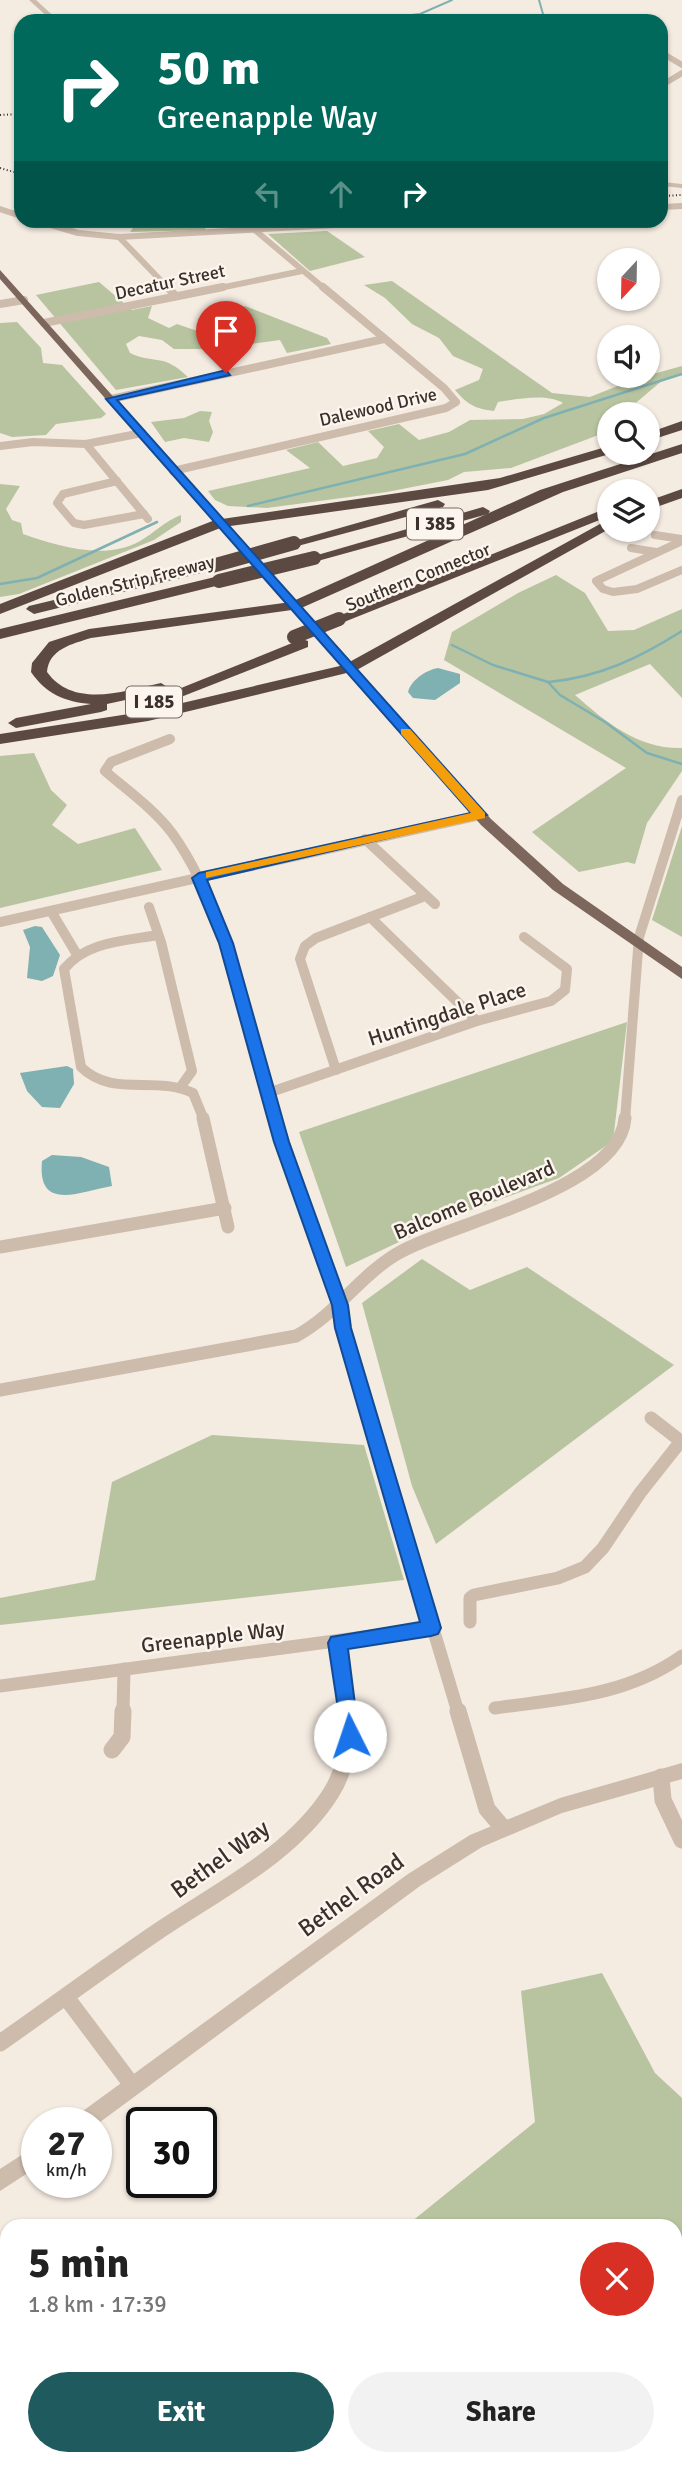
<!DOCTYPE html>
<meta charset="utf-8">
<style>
:root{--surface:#fff;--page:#f2f2f2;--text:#222;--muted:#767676;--accent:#1f5a5e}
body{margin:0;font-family:Signika,sans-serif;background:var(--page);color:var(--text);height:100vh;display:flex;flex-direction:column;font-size:26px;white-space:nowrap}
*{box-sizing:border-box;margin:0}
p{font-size:23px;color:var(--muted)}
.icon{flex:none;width:38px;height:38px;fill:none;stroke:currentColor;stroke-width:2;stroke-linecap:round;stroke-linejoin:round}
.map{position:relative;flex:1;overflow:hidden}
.side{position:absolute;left:0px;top:2219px;width:682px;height:247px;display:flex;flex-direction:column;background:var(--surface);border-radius:21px 21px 0 0;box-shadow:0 2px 5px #0004}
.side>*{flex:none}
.hud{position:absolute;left:14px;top:14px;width:654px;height:214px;border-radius:21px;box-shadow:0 2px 5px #0004;background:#00695c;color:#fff;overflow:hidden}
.needle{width:46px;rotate:202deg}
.controls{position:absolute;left:597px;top:248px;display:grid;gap:14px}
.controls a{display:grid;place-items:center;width:63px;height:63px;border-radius:50%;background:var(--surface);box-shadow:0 2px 5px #0004;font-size:35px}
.speed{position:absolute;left:21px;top:2107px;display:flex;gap:14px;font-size:35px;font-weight:700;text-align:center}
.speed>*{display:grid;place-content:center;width:91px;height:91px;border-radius:50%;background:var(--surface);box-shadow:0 2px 5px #0004;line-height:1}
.speed small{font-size:18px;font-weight:400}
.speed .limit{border:4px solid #111;border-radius:10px;background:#fff;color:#111}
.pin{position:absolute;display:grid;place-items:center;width:60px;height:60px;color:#fff;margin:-72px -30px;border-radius:50% 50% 50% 0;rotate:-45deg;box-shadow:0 0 7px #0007}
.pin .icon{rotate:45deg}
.me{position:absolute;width:77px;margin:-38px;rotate:356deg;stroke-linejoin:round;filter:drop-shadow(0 0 5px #0008)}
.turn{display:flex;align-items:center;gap:24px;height:147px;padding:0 28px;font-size:32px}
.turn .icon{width:91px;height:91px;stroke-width:2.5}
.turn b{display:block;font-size:49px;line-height:60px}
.lanes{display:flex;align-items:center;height:66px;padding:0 28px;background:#0003;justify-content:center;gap:35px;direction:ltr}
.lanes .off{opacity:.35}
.round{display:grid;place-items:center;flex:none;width:74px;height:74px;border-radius:37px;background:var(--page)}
.overview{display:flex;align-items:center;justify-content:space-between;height:119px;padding:0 28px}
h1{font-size:42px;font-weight:700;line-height:52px}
.button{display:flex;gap:14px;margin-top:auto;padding:14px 28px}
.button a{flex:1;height:80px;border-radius:42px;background:var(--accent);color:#fff;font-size:28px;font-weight:700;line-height:80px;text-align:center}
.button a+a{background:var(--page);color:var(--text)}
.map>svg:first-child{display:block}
.green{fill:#b8c4a0}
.water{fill:#7fb0b2}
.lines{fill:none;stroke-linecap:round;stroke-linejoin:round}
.stream-far1{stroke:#7fb0b2;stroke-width:2}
.stream{stroke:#7fb0b2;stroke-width:2.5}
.minor-far4{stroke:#cdbbac;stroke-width:6}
.minor-far3{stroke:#cdbbac;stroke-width:8}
.minor-far2{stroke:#cdbbac;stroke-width:10}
.minor-far1{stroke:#cdbbac;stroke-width:13}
.minor{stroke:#cdbbac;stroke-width:17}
.tertiary{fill:#cdbbac;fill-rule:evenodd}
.primary{fill:#7d675c;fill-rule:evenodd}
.motorway{fill:#5c4a42;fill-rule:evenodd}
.rail{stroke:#3b302b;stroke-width:2;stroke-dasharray:1 2.5;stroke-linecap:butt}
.motorway-bridge{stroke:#5c4a42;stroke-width:14}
.route{fill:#1a73e8;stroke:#114b97;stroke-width:2}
.slow{fill:#f59e0b}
.labels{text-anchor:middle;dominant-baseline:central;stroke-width:5;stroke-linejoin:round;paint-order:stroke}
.far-street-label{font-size:18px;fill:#3b302b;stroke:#fbf5ee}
.shield{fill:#fbf5ee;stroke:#756b66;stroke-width:2}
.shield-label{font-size:19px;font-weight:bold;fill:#3b302b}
.street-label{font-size:21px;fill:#3b302b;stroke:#fbf5ee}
.near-street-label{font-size:24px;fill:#3b302b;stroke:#fbf5ee}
</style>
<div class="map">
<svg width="682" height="2465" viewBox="0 0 682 2465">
<rect width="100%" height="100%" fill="#f4ebe1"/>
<g class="green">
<path d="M138 221H206L205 230 130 232Z"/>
<path d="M327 231 365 257 310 271 268 234Z"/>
<path d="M392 281 552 393 590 397 635 379 682 366V375L664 379 631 407 640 415H609V431L511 468 464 472 448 480 387 492 267 508 228 506 215 500 208 491 310 468 286 450 318 442 343 466 377 458 384 447 368 431 399 424 419 440 449 432 470 420 523 419 544 414 563 403C547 393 517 399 498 402L494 411C475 409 467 404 455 390L479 380 483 369 453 356 439 338 412 324 385 298 364 285Z"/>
<path d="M99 282 132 310 152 306 148 318 169 328 177 324 203 333 213 328 214 321 245 306 327 338 331 344 287 353 280 340 243 345 235 349H174L162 340 139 336 126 344 130 353C155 365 162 352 188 377L116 390 36 295Z"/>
<path d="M17 322 41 348 43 363 62 365 106 414 101 418 56 424 46 435 12 437 0 433V323Z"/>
<path d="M200 411 212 412 209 421 213 432 209 442 184 438 165 442 151 422 184 418Z"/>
<path d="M0 484 20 486 6 509 12 520 21 523 23 534C58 546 105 561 140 541 154 533 165 521 181 515V522L154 540 19 594 0 597Z"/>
<path d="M556 575 585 593 608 631 634 630 682 609V698L650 664 575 695C607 723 638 749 682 748V771L647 823 635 864 627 862 579 872 532 832 626 768 444 660 452 632 518 593Z"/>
<path d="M34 753 51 790 67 805 52 825 78 844 135 828 162 870 0 908V756Z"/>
<path d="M682 826V937L652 920Z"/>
<path d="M627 1022 613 1141 559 1178 452 1217 346 1267 299 1132Z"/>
<path d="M422 1259 470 1290 527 1267 674 1365 436 1544 412 1486 362 1303Z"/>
<path d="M212 1435 364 1445 404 1580 0 1625V1598L95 1580 112 1482Z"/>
<path d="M602 1973 655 2073 682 2098V2236L676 2237V2226H406L535 2122 521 1991Z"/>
<path d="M7 2428V2459H280L278 2465H0V2433Z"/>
</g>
<g class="water">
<path d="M438 668 460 674V683L435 700 413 698 408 692C411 680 426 670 438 668Z"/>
<path d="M35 926 42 927 60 955 53 976 42 981 27 978 30 947 23 930Z"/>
<path d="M67 1066 73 1069 74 1084 60 1108 42 1107 27 1091 20 1073Z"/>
<path d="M52 1155 81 1157 109 1167 112 1186C79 1192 37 1212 42 1161Z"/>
</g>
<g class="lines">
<g class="stream-far1">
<path d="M539 0 545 21"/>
<path d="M360 21 420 14 452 0"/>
</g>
<g class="stream">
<path d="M248 506 465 454 544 418 682 374"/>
<path d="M0 584 37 578 157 522"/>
<path d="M452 645 493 665 548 682 560 695 605 722 647 753 682 764"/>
<path d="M549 682C600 677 639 658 682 631"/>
</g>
<g class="minor-far4">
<path d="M662 53 682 65"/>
<path d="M662 85 682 73"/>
<path d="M662 207 682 206"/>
<path d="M0 209 21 216"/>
<path d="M34 220 78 233 119 237 425 220"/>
<path d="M256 231 325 289"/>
<path d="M119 237 169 289"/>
<path d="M215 289 302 271"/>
</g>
<g class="minor-far3">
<path d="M167 287 176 296"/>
<path d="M0 304 24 300"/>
<path d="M44 323 223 287"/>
<path d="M111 399 384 339"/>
<path d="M86 444 148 519"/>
<path d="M0 446 33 442 86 444 142 433"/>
<path d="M173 471 446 408 456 402 444 388 323 287"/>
<path d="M117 481 63 494 57 503 74 523 84 525 144 514"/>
<path d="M655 535 682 539"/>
<path d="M682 541 596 581 603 589 613 592 637 589 682 570"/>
<path d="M631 548 656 552"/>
</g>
<g class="minor-far2">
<path d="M170 739 111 762 105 771C128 791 154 809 172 833 226 907 249 1031 276 1120"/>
<path d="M365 839 435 904"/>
<path d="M149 907 161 942 192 1071 182 1085"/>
<path d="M51 911 76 953"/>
<path d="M370 917 477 1021"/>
<path d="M0 922 480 815"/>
<path d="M158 935C125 941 87 941 64 969L81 1067C112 1098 156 1075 193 1093L204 1120"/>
<path d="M336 1070 300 959 305 946 316 938 425 896"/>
<path d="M268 1093 477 1021 551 1001 565 990 567 969 524 937"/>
<path d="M625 1120 639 937 682 800"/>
</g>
<g class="minor-far1">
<path d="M203 1118 228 1227"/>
<path d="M275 1118 340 1305 343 1328 458 1712"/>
<path d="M0 1247 225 1208"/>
<path d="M0 1390 296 1336C335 1315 358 1278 395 1255 447 1223 620 1190 625 1118"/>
<path d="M651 1418 682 1442"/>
<path d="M470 1622V1598L474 1595 558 1578 585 1567 603 1548 640 1493 681 1441"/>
<path d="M338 1643 348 1712"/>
<path d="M0 1686 431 1628"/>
<path d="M495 1708C561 1699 626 1696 682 1656"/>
<path d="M123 1712 124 1669"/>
</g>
<g class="minor">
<path d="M458 1711 487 1809 503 1828"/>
<path d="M112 1750 122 1737 123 1711"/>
<path d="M661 1777 663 1800 682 1840"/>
<path d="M66 1997 132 2085"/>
<path d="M0 2043C53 2006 104 1968 157 1932 216 1892 292 1855 331 1793 347 1767 351 1740 348 1711"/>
<path d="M676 2271 682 2269"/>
<path d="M478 2465 481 2459"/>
</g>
<g class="tertiary">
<path d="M29 0H36L59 21H52Z"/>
<path d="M662 182 682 184V188L662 186Z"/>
<path d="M682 1763V1779L562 1813 482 1847 420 1886 96 2125V2123H73L76 2116 408 1874 470 1835 560 1798Z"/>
<path d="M37 2145V2167L0 2191V2169Z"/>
</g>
<path class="primary" d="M0 270 491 819 563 884 682 967V979L553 890 481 825 0 279Z"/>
<g class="motorway">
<path d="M682 421V430L648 441V433Z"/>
<path d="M682 444V453L563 492 299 609 91 638C72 644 49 649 47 672 74 709 124 691 161 683L169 688 167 691 107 704V710L101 712 16 728 8 723 16 718 91 704C65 702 46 694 31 672L32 663 49 642 89 629 291 602 540 490Z"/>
<path d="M609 446V453H613L488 490 223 527 0 614V604L215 520 500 478Z"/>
<path d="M682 489V498L648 510V501Z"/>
<path d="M438 500 445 504 443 507 294 547 287 543Z"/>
<path d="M483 507 490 511 488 514 314 562 307 558Z"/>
<path d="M597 512 602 513V519L344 622H334L331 619Z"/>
<path d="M609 519V529L355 671 148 721 0 744V734L148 711 344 665Z"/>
<path d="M212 562 217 563V569L34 614 26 609 29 606Z"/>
<path d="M219 576 227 581 224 584 0 639V629Z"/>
<path d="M302 639 308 641V647L158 706H146L144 703Z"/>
</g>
<g class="rail">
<path d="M0 115 21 114"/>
<path d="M0 168 21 174"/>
<path d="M662 196 682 195"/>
</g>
<g class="motorway-bridge">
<path d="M212 566 294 543"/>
<path d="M219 581 314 558"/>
<path d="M294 637 339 619"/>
</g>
</g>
<path class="route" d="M226 370 230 375 117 400 487 815 207 880 233 943 289 1142 348 1305 351 1328 441 1628 438 1634 431 1636 348 1649 359 1736 357 1742 350 1745 343 1742 328 1643 331 1637 420 1622 335 1328 332 1305 274 1142 219 943 192 878 199 873 471 813 106 399Z"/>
<path class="slow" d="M401 729H410L485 813V818L206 878V872L211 871 471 813 401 734Z"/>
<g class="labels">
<g class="far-street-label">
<text transform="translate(170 282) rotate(-12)">Decatur Street</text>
<text transform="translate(378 407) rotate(-13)">Dalewood Drive</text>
<text transform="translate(418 577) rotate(-22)">Southern Connector</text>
<text transform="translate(135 581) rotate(-14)">Golden Strip Freeway</text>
</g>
<g class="shield">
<rect x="407" y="508.5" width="56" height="31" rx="5"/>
<rect x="126" y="686.5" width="56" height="31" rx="5"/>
</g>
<g class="shield-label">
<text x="435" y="524">I 385</text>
<text x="154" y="702">I 185</text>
</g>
<g class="street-label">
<text transform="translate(447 1014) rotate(-18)">Huntingdale Place</text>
<text transform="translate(474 1200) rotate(-23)">Balcome Boulevard</text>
<text transform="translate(213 1637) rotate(-7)">Greenapple Way</text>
</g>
<g class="near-street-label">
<text transform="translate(220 1859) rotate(-36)">Bethel Way</text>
<text transform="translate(351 1895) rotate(-36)">Bethel Road</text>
</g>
</g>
</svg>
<div class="controls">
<a><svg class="needle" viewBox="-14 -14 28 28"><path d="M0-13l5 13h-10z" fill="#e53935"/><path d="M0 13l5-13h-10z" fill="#767676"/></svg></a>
<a><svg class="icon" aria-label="sound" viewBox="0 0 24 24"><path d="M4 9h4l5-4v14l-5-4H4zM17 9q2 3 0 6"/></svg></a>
<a><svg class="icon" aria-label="search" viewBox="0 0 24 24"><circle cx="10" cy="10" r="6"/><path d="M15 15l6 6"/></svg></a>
<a><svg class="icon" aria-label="layers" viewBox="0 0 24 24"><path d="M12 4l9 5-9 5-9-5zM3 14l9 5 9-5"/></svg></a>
</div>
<div class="speed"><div>27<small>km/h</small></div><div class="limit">30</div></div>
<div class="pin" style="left:226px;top:373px;background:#d93025"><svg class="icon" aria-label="arrive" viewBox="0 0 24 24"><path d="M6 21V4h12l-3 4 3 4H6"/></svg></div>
<svg class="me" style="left:350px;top:1736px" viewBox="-20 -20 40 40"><circle r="19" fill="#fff"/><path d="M0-13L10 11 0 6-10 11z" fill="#1a73e8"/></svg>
<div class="hud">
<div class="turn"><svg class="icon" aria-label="right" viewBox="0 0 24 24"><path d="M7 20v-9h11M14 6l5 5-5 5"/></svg><div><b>50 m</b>Greenapple Way</div></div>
<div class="lanes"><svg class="icon off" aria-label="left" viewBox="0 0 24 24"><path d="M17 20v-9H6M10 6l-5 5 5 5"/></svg><svg class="icon off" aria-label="ahead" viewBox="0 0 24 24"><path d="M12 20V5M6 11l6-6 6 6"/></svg><svg class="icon" aria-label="right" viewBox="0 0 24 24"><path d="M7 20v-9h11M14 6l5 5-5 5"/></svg></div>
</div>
<section class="side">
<div class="overview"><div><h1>5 min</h1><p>1.8 km · 17:39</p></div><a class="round" style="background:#d93025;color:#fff"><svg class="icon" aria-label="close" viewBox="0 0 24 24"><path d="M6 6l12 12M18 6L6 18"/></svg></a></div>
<div class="button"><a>Exit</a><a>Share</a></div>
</section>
</div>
